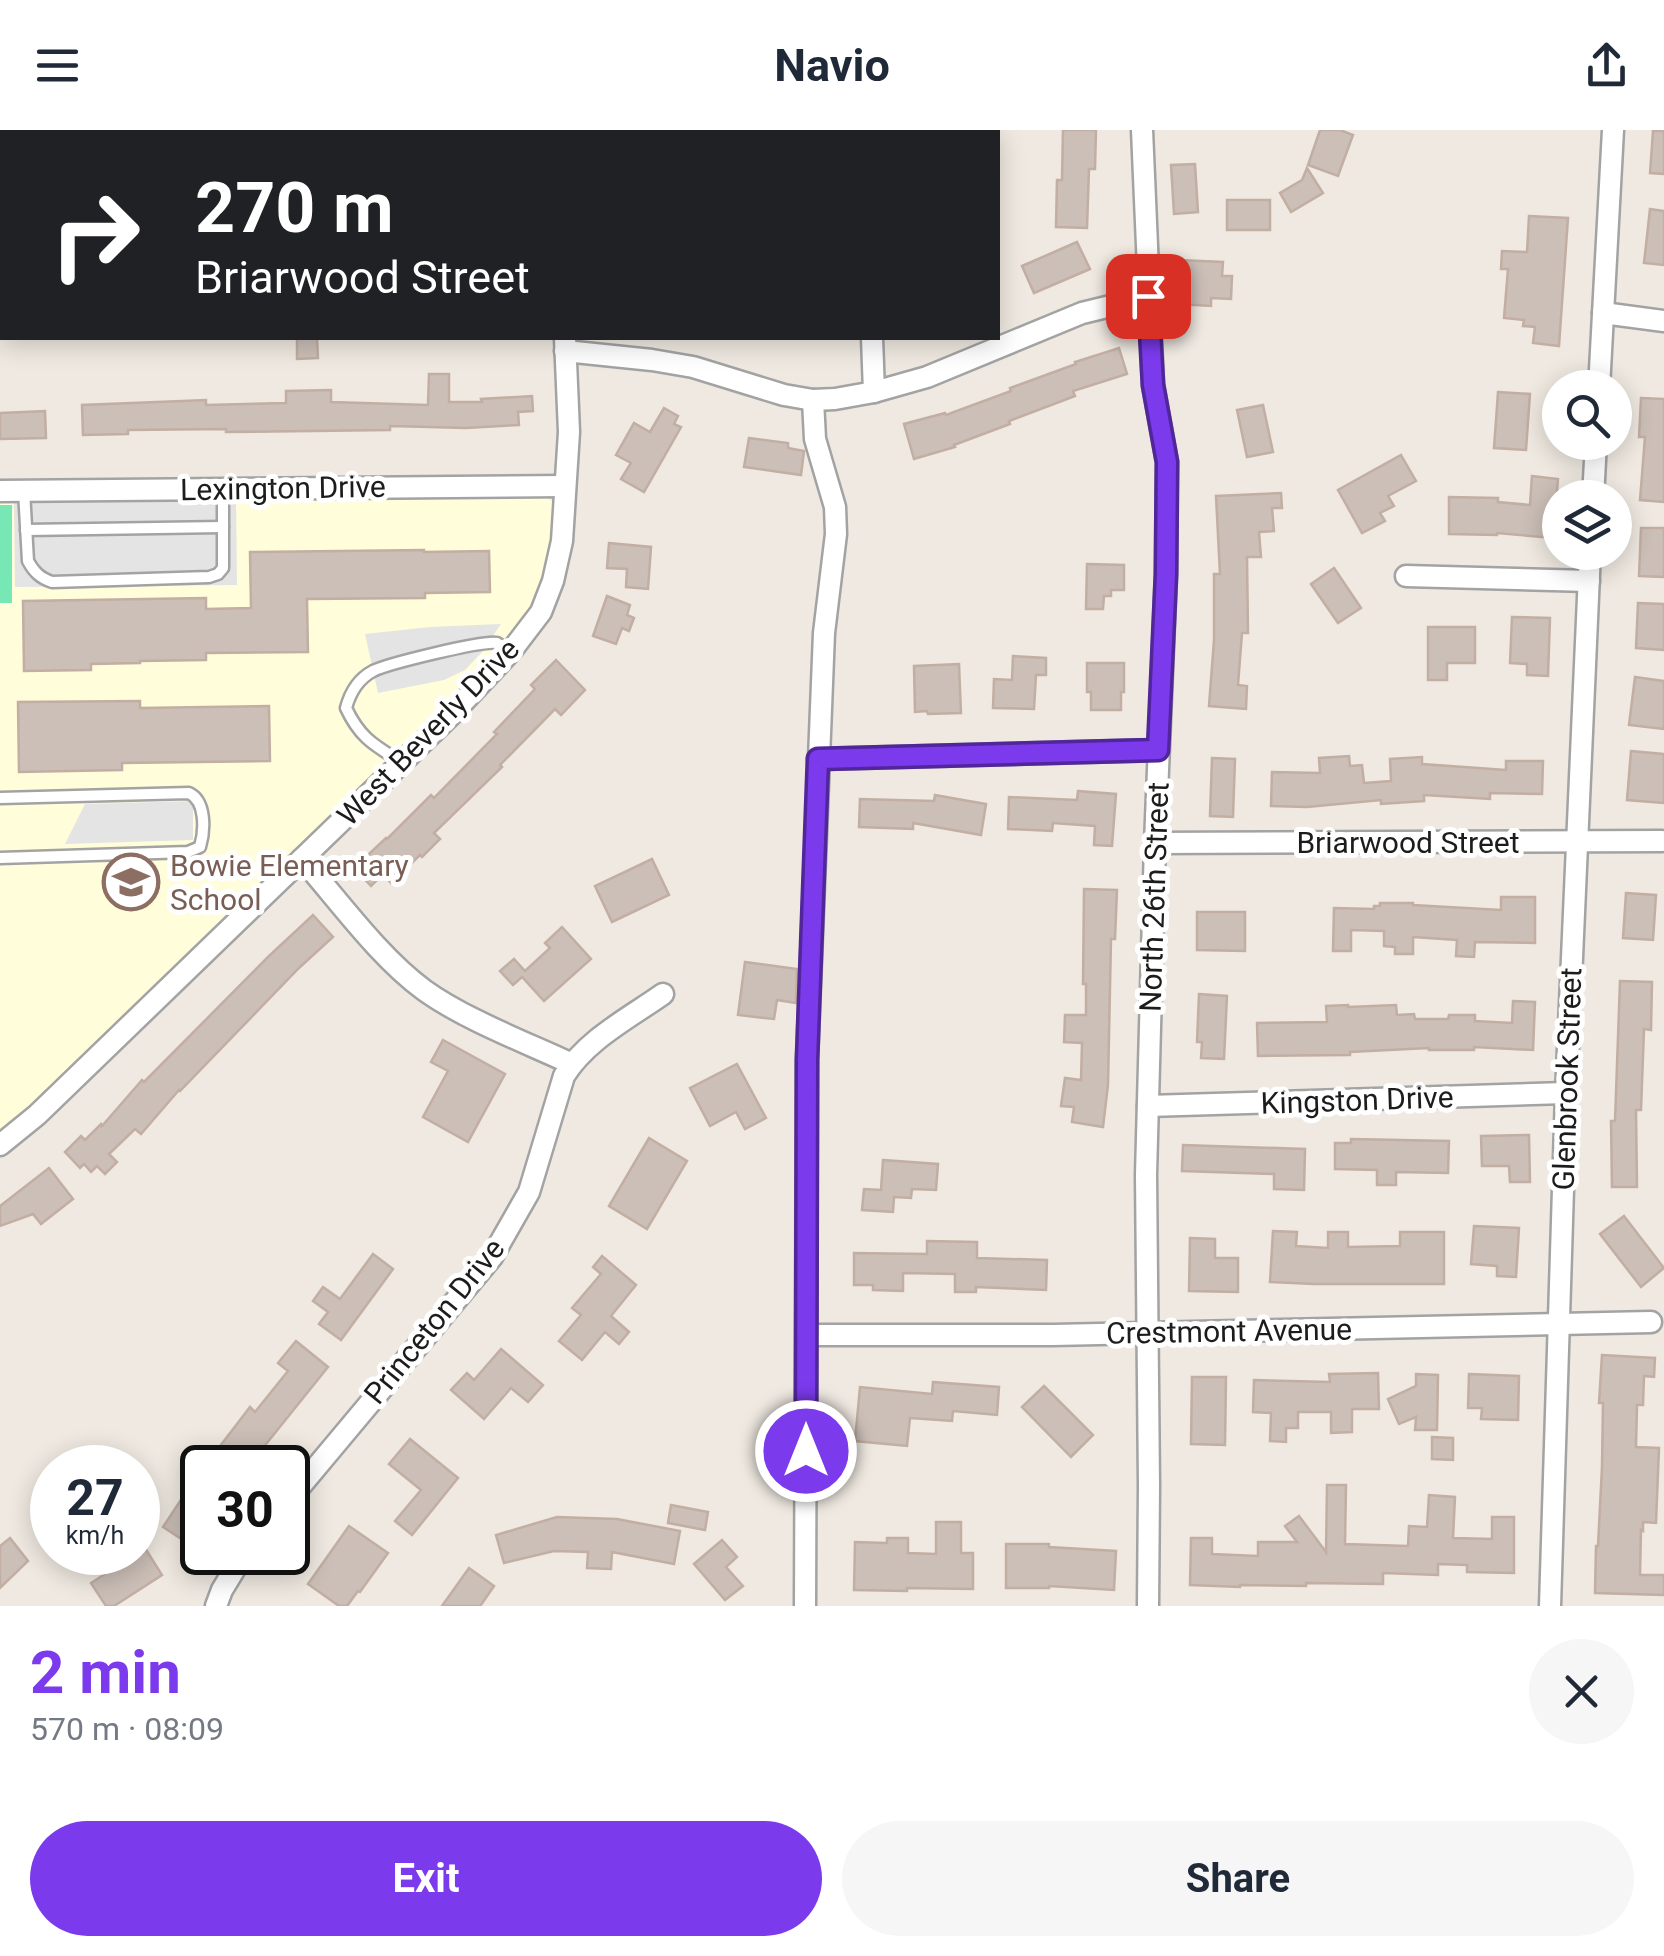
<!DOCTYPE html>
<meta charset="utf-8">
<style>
:root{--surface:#fff;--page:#f6f6f7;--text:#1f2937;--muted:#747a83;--accent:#7c3aed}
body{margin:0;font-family:Roboto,sans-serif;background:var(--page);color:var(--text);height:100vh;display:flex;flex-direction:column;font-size:38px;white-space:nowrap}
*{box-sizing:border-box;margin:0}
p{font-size:32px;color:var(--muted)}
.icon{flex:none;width:55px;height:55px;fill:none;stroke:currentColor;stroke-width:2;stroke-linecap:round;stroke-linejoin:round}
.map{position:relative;height:1476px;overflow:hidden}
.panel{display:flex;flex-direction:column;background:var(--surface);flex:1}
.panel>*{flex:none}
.hud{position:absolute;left:0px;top:0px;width:1000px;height:210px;box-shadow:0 5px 25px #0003;background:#202124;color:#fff;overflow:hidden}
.fabs{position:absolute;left:1542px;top:240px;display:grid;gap:20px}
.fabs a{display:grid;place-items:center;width:90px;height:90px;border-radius:50%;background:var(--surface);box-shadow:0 5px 25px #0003;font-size:50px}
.speed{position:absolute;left:30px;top:1315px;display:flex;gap:20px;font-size:50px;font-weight:700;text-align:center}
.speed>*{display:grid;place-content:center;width:130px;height:130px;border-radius:50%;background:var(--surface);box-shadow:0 5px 25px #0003;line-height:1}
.speed small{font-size:25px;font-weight:400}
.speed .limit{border:5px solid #111;border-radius:15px;background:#fff;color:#111}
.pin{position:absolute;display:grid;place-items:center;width:85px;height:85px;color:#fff;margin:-42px;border-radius:20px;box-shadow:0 5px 15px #0006}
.me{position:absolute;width:110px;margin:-55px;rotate:0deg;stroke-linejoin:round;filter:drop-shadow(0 0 8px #0008)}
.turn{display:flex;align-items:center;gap:35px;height:210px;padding:0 30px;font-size:45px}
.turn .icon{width:130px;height:130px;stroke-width:2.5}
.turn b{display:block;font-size:70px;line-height:85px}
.round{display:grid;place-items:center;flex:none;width:105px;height:105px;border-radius:52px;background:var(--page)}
.head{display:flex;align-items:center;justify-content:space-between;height:170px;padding:0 30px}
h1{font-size:60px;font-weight:700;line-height:75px;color:var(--accent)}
.primary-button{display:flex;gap:20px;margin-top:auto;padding:20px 30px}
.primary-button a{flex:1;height:115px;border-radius:60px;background:var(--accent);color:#fff;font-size:40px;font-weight:700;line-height:115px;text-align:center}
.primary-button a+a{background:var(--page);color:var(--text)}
header{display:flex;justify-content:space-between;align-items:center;height:130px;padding:0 30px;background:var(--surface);font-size:45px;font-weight:700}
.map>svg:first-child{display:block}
.education{fill:#fffdda}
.pitch{fill:#76e7b5}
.parking{fill:#e4e4e4}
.building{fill:#cbbfb7;stroke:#c2aea2;stroke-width:2.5}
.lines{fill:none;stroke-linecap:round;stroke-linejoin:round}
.lane-casing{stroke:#a3a3a3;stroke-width:15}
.street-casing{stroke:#a3a3a3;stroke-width:25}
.secondary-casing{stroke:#717700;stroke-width:32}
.lane{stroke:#fff;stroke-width:10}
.street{stroke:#fff;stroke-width:20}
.secondary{stroke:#fffeaf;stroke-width:28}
.route-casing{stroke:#51269a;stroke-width:25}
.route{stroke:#7c3aed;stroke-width:18}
.labels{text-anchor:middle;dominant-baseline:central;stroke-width:10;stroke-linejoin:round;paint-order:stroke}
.street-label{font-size:30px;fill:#1c1c1c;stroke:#fff}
.education-label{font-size:30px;fill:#785e54;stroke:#fff;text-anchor:start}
</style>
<header><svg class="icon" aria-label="menu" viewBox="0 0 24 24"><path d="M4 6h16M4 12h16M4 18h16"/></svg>Navio<svg class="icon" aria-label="share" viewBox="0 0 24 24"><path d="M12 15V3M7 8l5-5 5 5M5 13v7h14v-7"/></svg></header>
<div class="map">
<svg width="1664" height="1476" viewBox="0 0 1664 1476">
<rect width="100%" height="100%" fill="#efe9e1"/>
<path class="education" d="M543 364 554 373V399L544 445 530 483 506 513 19 990 0 1004V373Z"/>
<rect class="pitch" x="0" y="375" width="12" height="98"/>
<g class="parking">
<path d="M236 370 237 455 15 457 14 372Z"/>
<path d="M501 494 481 523 465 540 444 550 378 563 365 504 430 497Z"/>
<path d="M193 671V710L65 714 85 674Z"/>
</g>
<g class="building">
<path d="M1063 0H1096L1095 39H1089L1087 98 1056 97 1057 50H1062Z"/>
<path d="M1320 0H1340L1353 5 1338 46 1308 35Z"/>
<path d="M1653 1H1664V44L1650 43Z"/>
<path d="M1195 34 1198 82 1174 84 1171 35Z"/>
<path d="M1307 38 1323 63 1291 82 1280 63 1302 50Z"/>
<rect x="1227" y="70" width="43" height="30"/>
<path d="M1650 79 1664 81V135L1644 133Z"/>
<path d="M1529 86 1568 88 1559 216 1533 213 1535 197 1523 196 1524 190 1504 188 1508 139H1501L1502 121 1527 122Z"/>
<path d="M1077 112 1090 139 1034 163 1022 136Z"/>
<path d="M1179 130 1223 132 1222 146H1232L1231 169 1211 168V176L1178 174Z"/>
<path d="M297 208H317L318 228 297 229Z"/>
<path d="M1119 218 1127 244 1073 261 1075 266 1009 291 1010 294 954 315 955 317 914 329 904 294 945 283 946 285 1011 261 1010 258 1076 234 1075 232Z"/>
<path d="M429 244H449V272H482L481 269 532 266 533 281 518 282 519 295 466 298 390 296V300L226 302V299L128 300V304L83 305 82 275 206 270V275L286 273V261L331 260V272L428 275Z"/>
<path d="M1498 262 1530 264 1526 320 1494 318Z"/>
<path d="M1641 268 1664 269V372L1640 370 1645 307H1639Z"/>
<path d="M1263 275 1273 322 1247 327 1237 280Z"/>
<path d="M664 278 678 286 674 294 681 297 644 362 621 349 631 333 616 325 634 293 650 302Z"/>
<path d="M45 281 46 308 0 309V283Z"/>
<path d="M749 308 788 313V318L804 321 801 345 744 337Z"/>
<path d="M1401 325 1416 351 1388 366 1394 376 1380 383 1385 391 1362 403 1338 360Z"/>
<path d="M1532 346 1558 349 1553 408 1497 403V405L1449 404V367L1498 368V372L1530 375Z"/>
<path d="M1281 363 1282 378H1272L1274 401 1259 402 1261 427H1247L1248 503H1242L1238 555 1247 556 1246 579 1209 576 1214 510V444H1220L1216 366Z"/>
<path d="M1641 398H1664V447L1639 446Z"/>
<path d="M609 413 651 417 648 459 626 457 627 439 607 438Z"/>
<path d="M424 420V422L489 421 490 462 425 463V468L307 469 308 522 206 523V530L140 531V533L91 534V540L24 541 23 471 206 468V479L251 478 250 422Z"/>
<path d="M1087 434 1124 435V460H1111V466H1104L1103 479H1086Z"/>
<path d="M1334 438 1361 478 1338 493 1311 454Z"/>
<path d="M607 466 630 475 627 485 634 488 629 501 622 498 616 514 593 506Z"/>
<path d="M1638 473 1664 474V520L1636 518Z"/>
<path d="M1512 487 1550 488 1548 546 1527 545V534L1510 533Z"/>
<path d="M1428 497H1475V533H1447V550H1428Z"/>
<path d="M1013 526 1046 528V545H1036L1034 579 993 578 994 549 1012 550Z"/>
<path d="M556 530 585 560 561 585 555 579 500 635 502 637 434 703 440 709 422 727 420 725 391 753 383 744 371 756 354 738 386 708 387 709 431 665 434 668 497 604 494 602 535 559 531 555Z"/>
<path d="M1087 533H1124V562H1121V580H1091V562H1087Z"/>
<path d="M959 534 961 583 928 584 927 581 915 582 914 536Z"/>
<path d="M1635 547 1664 551V599L1629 595Z"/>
<path d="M140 571V578L269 576 270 631 122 633V640L19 642 18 572Z"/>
<path d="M1631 621 1664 624V673L1627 670Z"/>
<path d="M1349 626 1350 636 1362 635 1364 653 1391 651 1390 629 1422 627V634L1506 640V631H1543L1542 664 1490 663V669L1424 665V671L1381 674V670L1307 677 1271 676 1272 642 1320 643 1319 628Z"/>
<path d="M1212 628 1235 629 1233 687 1210 686Z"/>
<path d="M1078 661 1116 664 1112 716 1094 715 1095 696 1053 693 1052 701 1008 699 1009 667 1077 670Z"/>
<path d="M935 665 986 674 981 705 913 693V699L859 697 860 669 934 671Z"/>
<path d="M652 729 669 765 612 792 595 756Z"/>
<path d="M1084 759 1117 760 1115 809H1111L1108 955 1103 997 1072 992 1074 977 1061 976 1065 948 1081 950 1082 913 1064 912 1065 885H1086V854H1083Z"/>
<path d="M1626 763 1656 765 1653 810 1623 808Z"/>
<path d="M1501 767H1535V813L1475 812 1474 827 1456 826 1457 810 1413 807V824H1395V817L1384 816V801L1351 800V821H1333L1334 778 1374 779V776H1380V773H1413V775L1501 780Z"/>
<path d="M1197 782H1245V821L1197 820Z"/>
<path d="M313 785 333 807 299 838 180 961 179 960 141 1004 135 999 109 1024 117 1032 105 1044 97 1036 91 1042 84 1034 80 1038 65 1022 81 1006 85 1010 101 994 102 996 142 950 144 952 269 826Z"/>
<path d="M562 797 591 829 544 871 522 847 513 855 500 841 514 829 525 841 550 818 545 813Z"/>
<path d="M745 832 797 839 796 873 777 870 774 889 738 885Z"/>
<path d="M1620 851 1652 852 1651 900 1644 899 1641 980H1636L1637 1057H1612L1611 991H1615Z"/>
<path d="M1199 864 1227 866 1224 929 1201 928 1202 912H1197Z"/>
<path d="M1513 871 1535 872 1533 920 1474 917V920H1429V918L1350 922V925L1258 926 1257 893 1327 892 1326 876 1348 875V877L1396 875 1397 885 1414 884 1415 889H1448L1449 885H1475V891L1512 893Z"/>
<path d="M443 910 505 944 468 1012 423 987 448 941 431 932Z"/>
<path d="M737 934 766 988 745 999 736 982 710 996 690 958Z"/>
<path d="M1529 1005 1530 1052H1510L1509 1036H1482L1481 1006Z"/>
<path d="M649 1008 687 1031 647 1099 609 1076Z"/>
<path d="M1351 1009 1449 1011 1448 1043 1396 1042V1055H1377V1040L1335 1039V1013H1351Z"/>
<path d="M1183 1015 1305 1019 1304 1060 1274 1059V1044L1182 1041Z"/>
<path d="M883 1030 938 1034 936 1060 912 1059 911 1068 894 1067 893 1082 862 1080 864 1059 881 1060Z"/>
<path d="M49 1038 73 1069 41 1094 33 1084 0 1096V1076Z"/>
<path d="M1624 1086 1664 1138 1641 1157 1600 1104Z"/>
<path d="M1474 1096 1519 1098 1516 1147 1497 1146V1136L1471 1134Z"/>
<path d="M1273 1101 1297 1102 1296 1116 1328 1118V1102H1348V1117L1400 1116V1102H1444V1154H1314L1270 1152Z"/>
<path d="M1190 1108 1215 1109V1128H1238V1162L1189 1161Z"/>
<path d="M927 1111 977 1112V1128L1047 1130 1046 1160 976 1157V1162H955V1144L903 1143V1161L873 1160V1155H854V1123L927 1124Z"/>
<path d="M373 1124 393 1139 341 1210 319 1194 328 1182 313 1171 323 1157 340 1169Z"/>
<path d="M602 1126 636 1155 611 1186 629 1202 619 1214 605 1202 582 1230 559 1211 581 1185 572 1178 601 1144 593 1137Z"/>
<path d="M296 1211 328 1237 262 1319 257 1316 241 1338H232L214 1324 250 1277 255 1282 288 1241 278 1233Z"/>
<path d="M501 1219 543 1255 528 1272 511 1258 484 1289 451 1260 467 1243 474 1250Z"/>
<path d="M1602 1225 1655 1228 1654 1247 1644 1246 1643 1275H1637L1636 1317 1659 1318 1656 1393 1643 1392V1401L1641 1400 1640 1445H1664V1465L1595 1463 1596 1416H1598L1602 1337 1603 1273H1599Z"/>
<path d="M1378 1243 1379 1279H1352V1302L1331 1303V1282H1298V1298H1286V1312L1270 1311 1271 1283 1253 1282 1254 1250 1330 1252 1329 1244Z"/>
<path d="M1416 1244 1438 1245 1437 1300H1415L1416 1287 1399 1294 1388 1269 1416 1256Z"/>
<path d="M1469 1244 1519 1246 1518 1290 1481 1289 1482 1278H1468Z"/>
<path d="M1192 1247H1226L1225 1315 1191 1314Z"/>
<path d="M933 1252 999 1257 997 1285 953 1281 952 1291 910 1288 907 1316 855 1311 860 1257 932 1264Z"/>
<path d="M1044 1256 1093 1305 1071 1327 1022 1277Z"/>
<path d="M1432 1307 1453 1308V1330L1432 1329Z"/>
<path d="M410 1309 458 1348 412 1405 395 1391 421 1360 389 1334Z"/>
<path d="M202 1338V1394L189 1414 163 1397Z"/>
<path d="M1327 1355H1346L1345 1414 1408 1416 1409 1396 1427 1397 1429 1365 1455 1367 1453 1408 1492 1409V1387H1514V1443L1467 1442V1435L1438 1434V1445L1383 1443V1454L1306 1453V1456L1240 1455V1457L1190 1455 1191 1408H1212V1424L1258 1426V1412H1297L1285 1396 1299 1386 1326 1422Z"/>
<path d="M671 1375 708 1382 705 1400 668 1393Z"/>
<path d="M557 1387 617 1389 680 1401 674 1434 612 1422 611 1439 587 1438 588 1422 554 1421 504 1433 496 1405Z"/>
<path d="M936 1392H961V1423H973V1459L907 1458V1461L854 1460 855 1412 887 1413V1408H908V1423L936 1424Z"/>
<path d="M349 1396 388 1423 360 1462 358 1461 347 1476H339L308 1454Z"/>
<path d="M10 1408 28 1431 0 1458V1416Z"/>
<path d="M722 1410 737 1427 726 1437 743 1456 725 1470 694 1434Z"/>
<path d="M1006 1414H1049V1417L1116 1421 1114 1460 1049 1456V1458H1006Z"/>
<path d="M145 1418 162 1445 114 1476H106L91 1453Z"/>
<path d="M469 1438 494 1456 483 1472 480 1476H442Z"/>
</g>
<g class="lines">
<g class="lane-casing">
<g id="lane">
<path d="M24 361 28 431C34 442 40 448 52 452L209 447 218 444 223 438V359"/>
<path d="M26 400 223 397"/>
<path d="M401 632C374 615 360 608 346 578 350 563 358 549 373 541 387 534 483 510 497 513 499 514 509 521 510 522"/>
<path d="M0 668 189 663C206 671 205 700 200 717L188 722 0 728"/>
</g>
</g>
<g class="street-casing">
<g id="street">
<path d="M862 0 863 2"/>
<path d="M1142 0 1153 255 1167 332 1166 444 1155 713 1146 1045 1149 1356 1148 1476"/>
<path d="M1603 183 1664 191"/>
<path d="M872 208 874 262"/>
<path d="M565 221 652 230 693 237 784 265 813 270 835 269 874 262 927 247 1082 183 1148 167"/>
<path d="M1599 258 1613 0"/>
<path d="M0 361 565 356"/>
<path d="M1593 368 1596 312"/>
<path d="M1406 446 1589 451"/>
<path d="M818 629 1158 620"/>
<path d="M1155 713 1662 711"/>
<path d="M302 729C339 771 379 827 424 860 464 889 527 913 572 934"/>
<path d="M1148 976 1566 963"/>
<path d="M0 1015 37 985 452 584 512 520 541 482 553 451 562 411 569 302 565 208"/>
<path d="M807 1205H1053L1651 1192"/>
<path d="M288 1371 492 1127 529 1062 564 946C586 910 629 888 663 864"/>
<path d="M216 1476 222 1460 245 1422"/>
<path d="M805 1476 807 930 824 503 836 404 835 377 815 309 813 270"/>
<path d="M1550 1476 1566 963 1590 422"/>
</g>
</g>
<g class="secondary-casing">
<g id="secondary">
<path d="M557 0V2"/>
<path d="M0 45H2"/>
</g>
</g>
<use href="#lane" class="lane"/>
<use href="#street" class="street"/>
<use href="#secondary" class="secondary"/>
</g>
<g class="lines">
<g class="route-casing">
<path id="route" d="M806 1321 807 930 818 629 1158 620 1166 444 1167 332 1153 255 1148 166"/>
</g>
<use href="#route" class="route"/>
</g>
<defs>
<g id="school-ring" transform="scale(2.875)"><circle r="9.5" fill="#fff" stroke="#8d6e63" stroke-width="1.5"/><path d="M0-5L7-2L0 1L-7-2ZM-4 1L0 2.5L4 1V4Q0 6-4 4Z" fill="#8d6e63"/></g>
</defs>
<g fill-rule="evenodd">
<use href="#school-ring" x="131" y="752"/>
</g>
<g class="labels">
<g class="street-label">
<text transform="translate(283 358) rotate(-1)">Lexington Drive</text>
<text transform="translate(428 602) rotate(-46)">West Beverly Drive</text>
<text x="1408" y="712">Briarwood Street</text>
<text transform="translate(1154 767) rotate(-88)">North 26th Street</text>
<text transform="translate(1567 949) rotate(-88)">Glenbrook Street</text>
<text transform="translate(1357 970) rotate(-2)">Kingston Drive</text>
<text transform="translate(434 1191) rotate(-51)">Princeton Drive</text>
<text transform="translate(1229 1201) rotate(-1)">Crestmont Avenue</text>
</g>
<g class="education-label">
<text x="170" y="735">Bowie Elementary<tspan x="170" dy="34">School</tspan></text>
</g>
</g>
</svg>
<div class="fabs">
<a><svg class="icon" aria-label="search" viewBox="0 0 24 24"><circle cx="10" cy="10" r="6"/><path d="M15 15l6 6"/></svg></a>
<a><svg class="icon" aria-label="layers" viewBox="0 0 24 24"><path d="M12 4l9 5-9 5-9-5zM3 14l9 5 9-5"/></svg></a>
</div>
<div class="speed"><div>27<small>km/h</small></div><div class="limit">30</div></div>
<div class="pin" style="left:1148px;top:166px;background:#d93025"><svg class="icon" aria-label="arrive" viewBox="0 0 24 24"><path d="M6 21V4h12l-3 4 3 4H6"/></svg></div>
<svg class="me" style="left:806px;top:1321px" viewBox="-20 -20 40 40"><circle r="17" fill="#7c3aed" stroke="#fff" stroke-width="3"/><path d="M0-11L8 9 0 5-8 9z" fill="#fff"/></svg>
<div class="hud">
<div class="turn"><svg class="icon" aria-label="right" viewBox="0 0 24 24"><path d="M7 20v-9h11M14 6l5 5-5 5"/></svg><div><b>270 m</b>Briarwood Street</div></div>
</div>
</div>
<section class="panel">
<div class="head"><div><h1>2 min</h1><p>570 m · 08:09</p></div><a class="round"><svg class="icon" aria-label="close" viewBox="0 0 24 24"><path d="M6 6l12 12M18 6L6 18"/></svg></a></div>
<div class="primary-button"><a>Exit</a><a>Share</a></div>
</section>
